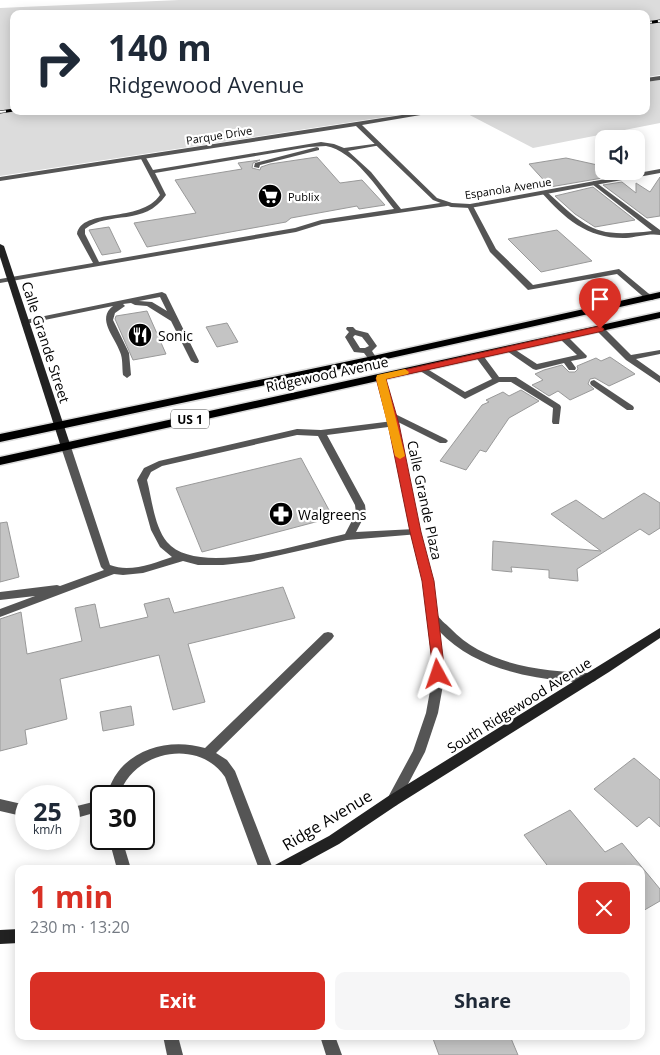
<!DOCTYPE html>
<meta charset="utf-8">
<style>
:root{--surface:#fff;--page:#f6f6f7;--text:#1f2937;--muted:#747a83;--accent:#d93025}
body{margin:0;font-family:"Open Sans",sans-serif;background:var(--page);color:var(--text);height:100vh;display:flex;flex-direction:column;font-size:19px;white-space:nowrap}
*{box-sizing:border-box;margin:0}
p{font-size:16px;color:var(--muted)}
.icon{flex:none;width:28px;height:28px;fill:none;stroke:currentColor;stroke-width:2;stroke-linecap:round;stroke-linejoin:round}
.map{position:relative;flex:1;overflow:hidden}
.drawer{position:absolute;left:15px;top:865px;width:630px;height:175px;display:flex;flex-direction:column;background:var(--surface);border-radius:10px;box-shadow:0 2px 12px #0003}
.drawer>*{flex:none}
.banner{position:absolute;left:10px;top:10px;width:640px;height:105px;border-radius:10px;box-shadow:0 2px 12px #0003;background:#fff;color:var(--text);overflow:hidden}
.controls{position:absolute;left:595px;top:130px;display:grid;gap:10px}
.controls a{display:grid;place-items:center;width:50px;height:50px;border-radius:10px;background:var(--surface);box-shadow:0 2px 12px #0003;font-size:25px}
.speed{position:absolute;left:15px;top:785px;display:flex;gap:10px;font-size:25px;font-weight:700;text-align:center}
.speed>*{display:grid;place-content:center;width:65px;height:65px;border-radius:50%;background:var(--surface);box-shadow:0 2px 12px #0003;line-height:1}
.speed small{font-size:12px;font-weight:400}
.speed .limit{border:2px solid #111;border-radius:8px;background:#fff;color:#111}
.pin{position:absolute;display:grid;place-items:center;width:42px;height:42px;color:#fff;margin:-51px -21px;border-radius:50% 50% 50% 0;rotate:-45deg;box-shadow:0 0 5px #0007}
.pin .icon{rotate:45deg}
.me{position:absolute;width:55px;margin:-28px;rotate:355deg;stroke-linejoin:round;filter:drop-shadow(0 0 4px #0008)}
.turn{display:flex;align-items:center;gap:18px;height:105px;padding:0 15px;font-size:22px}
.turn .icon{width:65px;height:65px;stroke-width:2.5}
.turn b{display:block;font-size:35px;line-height:42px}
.round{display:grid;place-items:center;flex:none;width:52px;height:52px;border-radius:10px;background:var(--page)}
.head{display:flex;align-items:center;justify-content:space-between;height:85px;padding:0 15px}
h1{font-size:30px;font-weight:700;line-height:38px;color:var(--accent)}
.primary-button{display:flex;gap:10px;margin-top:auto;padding:10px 15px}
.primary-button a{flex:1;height:58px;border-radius:10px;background:var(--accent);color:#fff;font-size:20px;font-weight:700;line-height:58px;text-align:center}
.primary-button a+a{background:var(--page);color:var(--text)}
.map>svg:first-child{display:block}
.green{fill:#dcdcdc}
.building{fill:#c4c4c4;stroke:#999}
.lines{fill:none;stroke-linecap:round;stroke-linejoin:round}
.primary-casing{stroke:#dbdbdb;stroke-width:3}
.lane{fill:#555;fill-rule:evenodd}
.street{fill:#555;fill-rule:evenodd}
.secondary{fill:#222;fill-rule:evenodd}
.primary{fill:#000;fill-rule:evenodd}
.rail-casing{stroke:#000;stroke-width:3}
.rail{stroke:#fff;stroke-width:2;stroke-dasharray:6;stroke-linecap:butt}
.route{fill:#d93025;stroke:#8d1f18}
.slow{fill:#f59e0b}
.labels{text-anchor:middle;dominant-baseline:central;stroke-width:4.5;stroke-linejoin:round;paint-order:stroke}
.far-street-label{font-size:11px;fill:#000;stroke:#fff}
.far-poi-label{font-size:11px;fill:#000;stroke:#fff;text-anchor:start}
.shield{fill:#fff;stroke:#4c4c4c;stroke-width:1}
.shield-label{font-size:12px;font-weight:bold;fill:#000}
.poi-label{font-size:14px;fill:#000;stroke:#fff;text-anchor:start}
.street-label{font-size:14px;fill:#000;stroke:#fff}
.near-street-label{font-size:16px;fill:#000;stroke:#fff}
</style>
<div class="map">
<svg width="660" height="1055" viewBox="0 0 660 1055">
<rect width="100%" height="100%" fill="#fff"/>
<g class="green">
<path d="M179 0H660V75L646 77V14H14V111H423L0 176V8Z"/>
<path d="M660 80V123L533 148 462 111H646V82Z"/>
</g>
<g class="building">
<path d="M317 157 340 183 362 180 385 205 359 209 357 206 291 218 286 222 147 247 134 223 196 213 175 180 242 169 238 163 260 160 253 163 252 168 260 170 261 167 270 164Z"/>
<path d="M566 158 602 166 604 171H609L614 176 550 187 529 164Z"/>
<path d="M660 177V216L647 218 603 185 622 182 636 193V183L650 192Z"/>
<path d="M593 187 635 220 595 227 575 214 555 196Z"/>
<path d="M109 227 121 252 102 255 89 230Z"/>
<path d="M557 230 592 261 541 272 508 239Z"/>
<path d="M147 311 166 354 133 360 115 319 116 316Z"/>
<path d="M227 323 238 342 217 347 206 327Z"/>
<path d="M610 357 635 374 609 386 595 378 590 379 588 384 594 389 570 400 558 391 549 396 532 385 543 380 535 374 544 370 562 365 569 372H575L578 369 577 366 596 358 601 361Z"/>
<path d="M521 390 539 401 509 418 486 452 480 450 466 470 440 461 482 405 489 402 486 400 503 392 509 396Z"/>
<path d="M301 458 329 510 323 520 202 552 176 488Z"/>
<path d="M644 493 660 503V528L649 535 640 529 577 569 578 581 549 578V570L511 567 512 572 492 570 493 541 601 551 551 514 576 500 603 519Z"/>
<path d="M7 522 19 577 0 582V523Z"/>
<path d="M283 587 295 618 188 644 205 702 173 710 159 655 60 679 67 719 25 730 27 744 0 751V619L21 612 27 654 82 641 75 608 95 604 100 628 148 617 144 604 169 598 174 613Z"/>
<path d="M131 706 134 725 103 731 100 712Z"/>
<path d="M634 758 660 780V827L649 817 637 827 594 789Z"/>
<path d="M570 810 605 852 622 843 660 889V901L641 912V869H550L524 835Z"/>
<path d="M432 1036H510L518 1055H439Z"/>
</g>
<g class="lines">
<g class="primary-casing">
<g id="primary">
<path d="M660 292V298L373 362 0 442V434L373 356Z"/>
<path d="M660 312V318L0 465V457Z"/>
</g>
</g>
<g class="lane">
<path d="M321 142 334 144 344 148 381 143V145L348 151 371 172 401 209 447 202 450 204 447 206 322 224 296 232 0 283V279L93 263 77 234C82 207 140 224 160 195L140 157 141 156H145L153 170ZM326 146C354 151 378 189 394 209L321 220 295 228 99 262 85 234V229C110 210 144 227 166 195L155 173 309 147Z"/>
<path d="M317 147 319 148V150L260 165 259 168 254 167 255 163Z"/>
<path d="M594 181 660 230V235C650 233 636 237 626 238 588 239 565 219 541 192L546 191C588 229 593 238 652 231L592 184 591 183Z"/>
<path d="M470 204 473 206 496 249 533 285 619 269 654 298 653 300H647L617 274 528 290 490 252 467 206Z"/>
<path d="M162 292 166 294 199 361 198 363H195L191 361 171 321 147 306 135 305 131 303 123 304 125 306 115 313 113 320 129 353 131 375 127 378 123 375C122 368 123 358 120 352 115 337 96 319 113 306L25 324 21 322 25 320ZM160 297 167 311 152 302 139 301Z"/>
<path d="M347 327H353L356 330 368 333 377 346 372 351 377 359 376 361H370L364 353 354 352 345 337 349 332 346 329ZM355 335 362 337 369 346 365 348H360L353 337Z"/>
<path d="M597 327H603L631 355 660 350V354L636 359 660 376V383L626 360 597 331Z"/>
<path d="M560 335H566L587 356 586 358 571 361 576 368 575 370H569L564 363 536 370 533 369 504 349 505 347H511L537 364 577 355 560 339Z"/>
<path d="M476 354H482L499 377H516L560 405 561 407 559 424H553L552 422 553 408 511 382H499L465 399 417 369 421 366 424 367 465 392 492 379 475 356Z"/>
<path d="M594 380 633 406 634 408 633 410H627L591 385 590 383 591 381Z"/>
<path d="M391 412 446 439 448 441 446 443H440L388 417 387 415Z"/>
<path d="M393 421 397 424 396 426 327 435 365 505 366 513 356 532 415 529 420 532 419 534 347 540 250 562 223 565H198L183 561 143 573 123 575 114 574 0 617V609L35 596 0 600V592L57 585 60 586 104 570 101 567 61 447 63 445 66 444 71 447 110 565C130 573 154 563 172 557L160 547 151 530 137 480 144 468 159 461 297 429 321 430ZM297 435 318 436 355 505 356 513 345 534C304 543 197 578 167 542 154 526 152 499 147 480L151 472 162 466Z"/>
<path d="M328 632 332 633 334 636 332 639 216 753 227 760 235 771 273 869H259L225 777C198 737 132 751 119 796H107C117 752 165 736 205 748L324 633Z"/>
<path d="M0 799 26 805V817L0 811Z"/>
<path d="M101 800V811L69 820V808Z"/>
<path d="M109 839H122L131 869H117Z"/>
</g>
<g class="street">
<path d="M660 76V80L646 82V78Z"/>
<path d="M428 111H444L362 125 437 198 452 203 470 204 660 169V173L470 208 451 207 433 200 356 126 0 181V177Z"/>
<path d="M381 374 385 377C402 443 414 511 432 577 435 588 433 604 437 614 439 619 446 624 450 628 486 666 542 671 591 673L595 675 597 678 595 681C586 684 574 682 565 681 520 677 471 665 439 631L445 674 438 713 425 752 397 805 392 807 387 805 386 801 413 751 426 713 433 674 423 581 410 532 389 424 377 377Z"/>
<path d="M163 1036H178L183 1055H167Z"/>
<path d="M320 1036H335L342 1055H326Z"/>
</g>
<g class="secondary">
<path d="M0 244 4 246 71 447 69 449 66 450 61 447 0 257Z"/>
<path d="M660 628V638L609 672 397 805 339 844 293 869H273L275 865 329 836 387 797Z"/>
<path d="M19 929V943L0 944V930Z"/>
</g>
<use href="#primary" class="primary"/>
<g class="rail-casing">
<g id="rail">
<path d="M646 23 660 21"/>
<path d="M0 112 14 110"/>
</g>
</g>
<use href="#rail" class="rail"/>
</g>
<path class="route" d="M600 326 604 329 603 331 386 379 399 424 421 532 434 581 445 674 443 678H434L422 581 410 532 388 424 376 378 381 375Z"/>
<path class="slow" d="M405 369 409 372 408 374 386 379 405 456 400 459 395 456 376 378 377 375Z"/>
<defs>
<g id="supermarket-disc" transform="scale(1.25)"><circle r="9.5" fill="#000" stroke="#fff"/><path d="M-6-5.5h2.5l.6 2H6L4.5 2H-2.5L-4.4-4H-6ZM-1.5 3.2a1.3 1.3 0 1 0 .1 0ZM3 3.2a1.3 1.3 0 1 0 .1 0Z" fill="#fff"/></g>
<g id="restaurant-disc" transform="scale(1.25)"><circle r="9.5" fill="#000" stroke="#fff"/><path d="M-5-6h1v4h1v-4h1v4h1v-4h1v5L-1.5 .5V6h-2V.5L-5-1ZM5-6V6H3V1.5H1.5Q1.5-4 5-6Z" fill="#fff"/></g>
<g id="pharmacy-disc" transform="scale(1.25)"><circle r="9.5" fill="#000" stroke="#fff"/><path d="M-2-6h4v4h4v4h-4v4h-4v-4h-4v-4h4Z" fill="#fff"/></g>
</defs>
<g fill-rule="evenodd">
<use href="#supermarket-disc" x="270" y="196"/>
<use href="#restaurant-disc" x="140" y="335"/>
<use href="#pharmacy-disc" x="281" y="514"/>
</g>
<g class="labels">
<g class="far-street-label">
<text transform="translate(219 135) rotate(-9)">Parque Drive</text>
<text transform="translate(508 188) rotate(-9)">Espanola Avenue</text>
</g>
<g class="far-poi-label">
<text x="288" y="196">Publix</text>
</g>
<rect class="shield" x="171" y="409.5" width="38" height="19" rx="4"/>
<g class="shield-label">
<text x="190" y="419">US 1</text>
</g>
<g class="poi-label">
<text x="158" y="335">Sonic</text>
<text x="298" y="514">Walgreens</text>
</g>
<g class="street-label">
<text transform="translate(46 342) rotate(72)">Calle Grande Street</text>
<text transform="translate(327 374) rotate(-12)">Ridgewood Avenue</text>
<text transform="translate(425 500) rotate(78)">Calle Grande Plaza</text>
<text transform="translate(519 705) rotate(-32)">South Ridgewood Avenue</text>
</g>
<g class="near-street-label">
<text transform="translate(327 820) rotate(-31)">Ridge Avenue</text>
</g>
</g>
</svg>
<div class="controls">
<a><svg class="icon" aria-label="sound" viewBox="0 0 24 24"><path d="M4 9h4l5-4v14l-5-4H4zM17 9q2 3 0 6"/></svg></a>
</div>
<div class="speed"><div>25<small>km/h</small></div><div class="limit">30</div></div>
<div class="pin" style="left:600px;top:329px;background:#d93025"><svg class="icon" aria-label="arrive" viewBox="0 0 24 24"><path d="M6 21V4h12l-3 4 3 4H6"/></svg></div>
<svg class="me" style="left:438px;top:674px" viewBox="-20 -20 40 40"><path d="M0-17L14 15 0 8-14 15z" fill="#d93025" stroke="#fff" stroke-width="4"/></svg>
<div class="banner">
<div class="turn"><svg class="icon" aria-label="right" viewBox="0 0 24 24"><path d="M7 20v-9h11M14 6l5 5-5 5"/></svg><div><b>140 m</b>Ridgewood Avenue</div></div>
</div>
<section class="drawer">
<div class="head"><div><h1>1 min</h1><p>230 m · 13:20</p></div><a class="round" style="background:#d93025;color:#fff"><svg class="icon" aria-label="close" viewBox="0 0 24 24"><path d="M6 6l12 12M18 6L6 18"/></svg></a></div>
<div class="primary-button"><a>Exit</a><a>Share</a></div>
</section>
</div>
